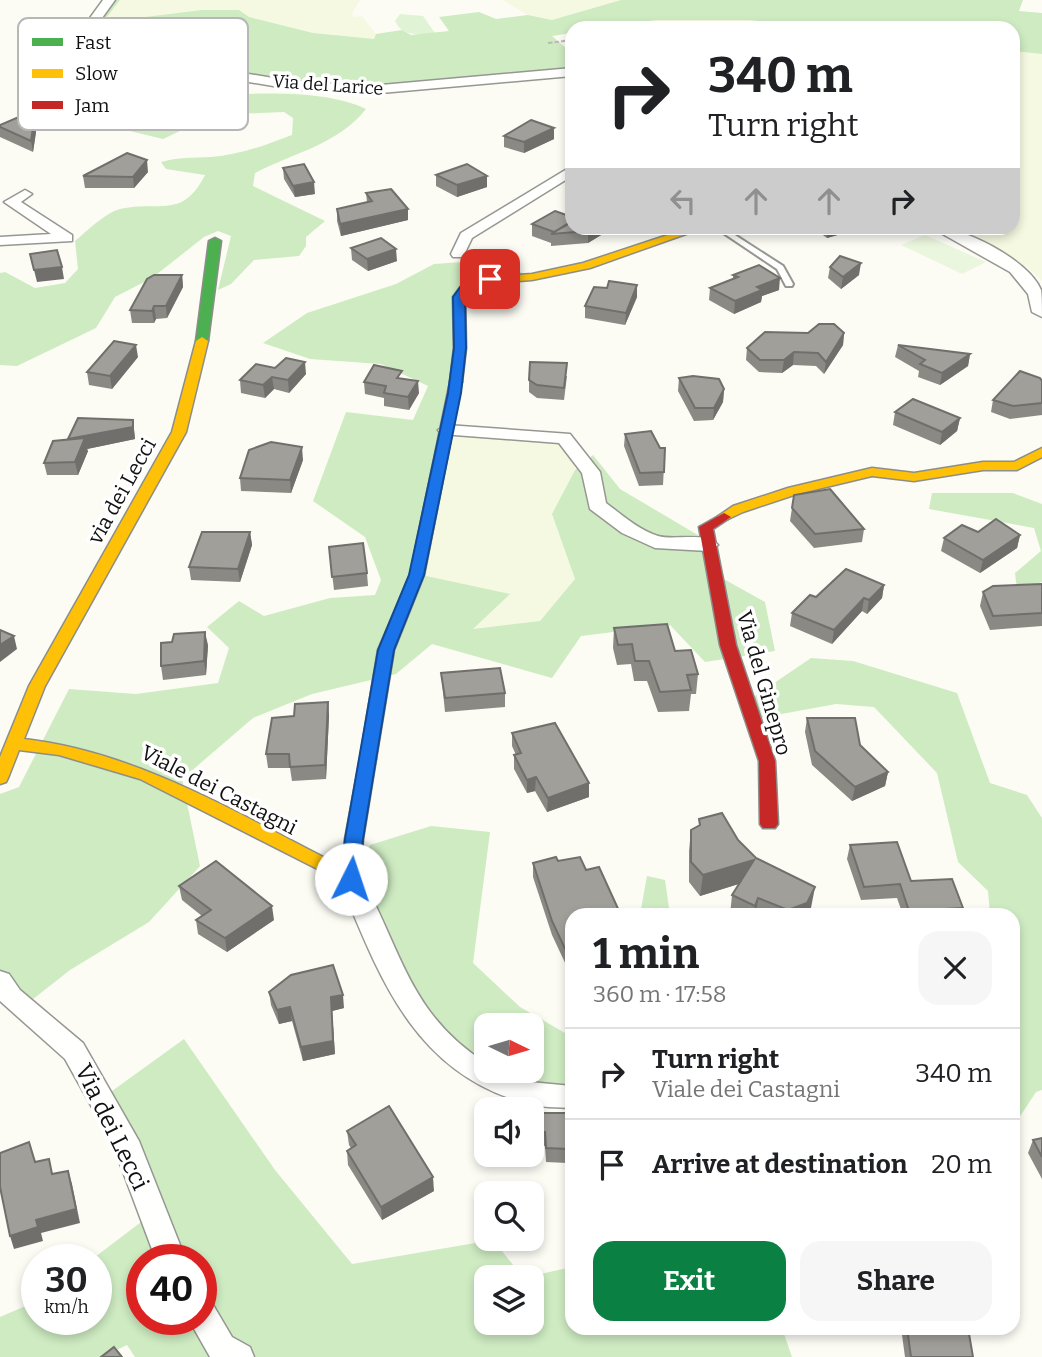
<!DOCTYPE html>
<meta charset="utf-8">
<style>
:root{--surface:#fff;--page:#f6f6f6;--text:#202124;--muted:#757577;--line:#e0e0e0;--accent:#0b8043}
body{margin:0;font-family:Bitter,serif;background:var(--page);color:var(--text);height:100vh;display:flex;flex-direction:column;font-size:26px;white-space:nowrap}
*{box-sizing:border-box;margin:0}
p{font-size:23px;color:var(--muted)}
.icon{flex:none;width:38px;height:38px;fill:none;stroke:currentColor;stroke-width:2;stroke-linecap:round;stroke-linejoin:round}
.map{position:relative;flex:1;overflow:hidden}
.sheet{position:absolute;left:565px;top:908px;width:455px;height:427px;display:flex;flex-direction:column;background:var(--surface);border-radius:21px;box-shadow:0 4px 10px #0003}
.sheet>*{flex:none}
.banner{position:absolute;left:565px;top:21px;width:455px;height:214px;border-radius:21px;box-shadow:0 4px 10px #0003;background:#fff;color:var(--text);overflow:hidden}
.needle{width:46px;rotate:95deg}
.buttons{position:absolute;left:474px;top:1013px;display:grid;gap:14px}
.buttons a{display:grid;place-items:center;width:70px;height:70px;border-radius:14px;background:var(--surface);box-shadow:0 4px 10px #0003;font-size:35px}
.speed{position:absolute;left:21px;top:1244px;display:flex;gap:14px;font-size:35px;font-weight:700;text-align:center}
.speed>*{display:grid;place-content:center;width:91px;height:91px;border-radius:50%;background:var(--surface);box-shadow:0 4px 10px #0003;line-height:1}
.speed small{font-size:18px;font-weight:400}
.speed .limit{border:10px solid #d22;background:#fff;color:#111}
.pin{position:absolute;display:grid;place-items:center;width:60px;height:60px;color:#fff;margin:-30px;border-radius:14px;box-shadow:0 4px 10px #0006}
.me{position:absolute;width:77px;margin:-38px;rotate:4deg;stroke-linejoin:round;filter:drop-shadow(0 0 5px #0008)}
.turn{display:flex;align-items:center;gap:24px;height:147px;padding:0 28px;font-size:32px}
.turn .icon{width:91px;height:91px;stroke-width:2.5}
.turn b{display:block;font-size:49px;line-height:60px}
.lanes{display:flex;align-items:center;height:66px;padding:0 28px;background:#0003;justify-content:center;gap:35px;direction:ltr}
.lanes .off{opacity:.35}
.round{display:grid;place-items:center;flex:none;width:74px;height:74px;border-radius:21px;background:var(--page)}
.overview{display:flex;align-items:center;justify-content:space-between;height:119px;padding:0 28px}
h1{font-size:42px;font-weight:700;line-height:52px}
.cta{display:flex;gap:14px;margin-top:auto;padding:14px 28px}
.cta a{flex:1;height:80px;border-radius:21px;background:var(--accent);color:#fff;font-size:28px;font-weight:700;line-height:80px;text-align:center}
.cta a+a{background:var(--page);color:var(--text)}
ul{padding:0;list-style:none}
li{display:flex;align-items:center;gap:21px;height:91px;padding:0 28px;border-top:2px solid var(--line)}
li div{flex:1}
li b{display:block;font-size:26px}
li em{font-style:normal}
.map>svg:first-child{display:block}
.farmland{fill:#f6f9e1}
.green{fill:#e0f3d5}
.forest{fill:#ceebc2;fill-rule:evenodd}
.pitch{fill:#ebf6de}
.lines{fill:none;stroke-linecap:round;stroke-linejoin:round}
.lane-casing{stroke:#969693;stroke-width:4}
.street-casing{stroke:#969693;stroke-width:3}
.fast-casing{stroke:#8d8d8a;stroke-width:3}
.slow-casing{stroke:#8d8d8a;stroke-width:3}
.jam-casing{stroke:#8d8d8a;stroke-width:3}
.path{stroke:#b9b9b8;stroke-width:2;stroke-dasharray:4.5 2;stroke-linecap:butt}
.lane{fill:#fffffe;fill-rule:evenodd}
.street{fill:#fffffe;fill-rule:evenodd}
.fast{fill:#4caf50;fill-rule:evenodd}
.slow{fill:#ffc107;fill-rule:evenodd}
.jam{fill:#c62828;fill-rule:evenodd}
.wall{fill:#8a8984}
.shaded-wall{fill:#706f6c}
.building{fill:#a09f9a;stroke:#706f6c;stroke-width:2}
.route{fill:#1a73e8;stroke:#114b97;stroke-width:2}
.labels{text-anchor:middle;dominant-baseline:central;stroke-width:7;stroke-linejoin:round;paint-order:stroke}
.far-street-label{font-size:18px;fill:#101010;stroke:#fff}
.street-label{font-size:21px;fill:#101010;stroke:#fff}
.near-street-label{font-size:24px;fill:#101010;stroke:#fff}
.key{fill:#fff;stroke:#b7b7b7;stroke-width:2}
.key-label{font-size:19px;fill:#101010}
</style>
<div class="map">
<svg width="1042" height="1357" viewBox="0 0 1042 1357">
<rect width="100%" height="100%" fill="#fcfcf5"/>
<g class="farmland">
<path d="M120 0H360L352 14 354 17 362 16 376 34 374 39 363 40 313 33 249 17 239 10 137 18 106 17Z"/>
<path d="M502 0H621L552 20 528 15Z"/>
<path d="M656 20H750L814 28H602Z"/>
<path d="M1013 51 1042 54V281L1027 267 952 228H1013Z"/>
<path d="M484 433 559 437 575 460V470L552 514 575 579 540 621 472 629 509 594 417 575 445 438Z"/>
</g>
<path class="green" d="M400 14 423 16 435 33C419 34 403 38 395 21Z"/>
<g class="forest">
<path d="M109 0H120L107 17 137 18 202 10H239L249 17 313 33 374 39 376 34 402 30 411 35 449 31 439 17 479 12 496 19 528 15 552 20 621 0H1023L1019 11 1042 13V54L1013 51V28H814L750 20H656L602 28H572V33L552 36 572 53V73L365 90 198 74 184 33 75 47Z"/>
<path d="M160 94C224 99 309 83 366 109 337 145 295 152 255 173L253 186 325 221 306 237V246L299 256 254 260 231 284 218 290 231 236 218 231 204 237 152 278 115 297 96 328 17 366 0 365V273L5 272 35 288 65 283 78 269 75 241C87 231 105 213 120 209 160 200 182 220 205 175L166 169 161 162C178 157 193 158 211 157 239 155 266 145 292 135L293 118 284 112 232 114 199 122 163 139 109 126C123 107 137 101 160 94Z"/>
<path d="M490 260 532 277 467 286 417 574 510 594 473 629 540 621 575 579 552 514 575 470 593 455 620 489 708 541 713 573 765 602 775 651 705 662 670 625 581 636 552 678 432 644 396 674 312 694 253 718 182 779 200 866 149 922 70 970 23 1007 0 997V794L19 787 69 689 136 694 218 683 229 648 207 627 239 601 264 616 330 598 375 595 381 580 365 537 313 501 346 412 413 420 428 386 381 364 310 359 263 343 307 313 396 284 434 264Z"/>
<path d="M932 493H1013L1042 504V582L1017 590 1015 573 1041 551 1034 528 929 509Z"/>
<path d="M811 658 853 661 957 693 990 783 1027 795 1042 818V1090L1036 1092 1013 1127V915H990L988 891 958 862 937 773 874 707 836 704 754 719 749 700Z"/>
<path d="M431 826 490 832 473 963 520 1007 572 1037V1097L524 1092 467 1067 427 1029 351 879 370 845ZM486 1026H532V1071H486Z"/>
<path d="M647 876 665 880 670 915H640Z"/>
<path d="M184 1039 275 1170 352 1264 493 1240 523 1277 486 1278V1323H532V1278L527 1277 572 1267V1328H782L792 1357H135L127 1345 103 1357H0V1317L37 1301V1320H96V1260H91L153 1213 101 1099ZM142 1260H201V1320H142Z"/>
</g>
<path class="pitch" d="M925 235 986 262 962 274 901 245Z"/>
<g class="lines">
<g class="lane-casing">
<path id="lane" d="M716 228H724L783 266 793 284 792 286H786L777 269Z"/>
</g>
<g class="street-casing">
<g id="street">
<path d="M103 0H115L81 47 78 56 96 66 107 68 225 70 291 81 370 86 572 68V76L370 94 291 89 225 78 107 76 88 72 66 57 69 47Z"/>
<path d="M572 166V176L472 238 463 257H453L451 254 461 233Z"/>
<path d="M25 190 32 194 21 202 72 235V241L0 245V237L51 234 4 202Z"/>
<path d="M932 228C961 225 1029 260 1041 290 1042 297 1042 309 1042 317L1032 312 1028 294 1010 272Z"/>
<path d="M447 425 570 434 600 472 606 503C622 515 639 530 658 536 674 541 706 531 718 545L708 551 655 548 622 533 590 509 582 473 559 443 441 434 438 430Z"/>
<path d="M351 870 359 873C401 947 408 1014 486 1063V1071H499L530 1082 572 1086V1108C557 1107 540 1108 525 1103 413 1072 379 976 339 879L343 873Z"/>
<path d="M0 971 9 974 20 990 83 1043 139 1141 186 1260H156L113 1145 65 1059 0 1001Z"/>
<path d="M201 1299 212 1303 232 1337 250 1347 254 1357H210L189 1320H201Z"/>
</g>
</g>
<g class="fast-casing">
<g id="fast">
<path d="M215 238 221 241 208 341 202 345 196 341 209 241Z"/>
<path d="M456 378 462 382 424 575 394 650 376 759 368 765 360 759 378 650 410 575 450 382Z"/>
</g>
</g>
<g class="slow-casing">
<g id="slow">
<path d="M689 228H703L590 268 532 280 479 284 471 288 465 297 466 348 462 382 456 386 450 382 454 348 453 297 463 284 476 278 532 274 583 263Z"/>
<path d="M202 337 208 341 186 432 45 686 24 739C139 752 241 816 343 867L345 839 360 759 362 755H374L376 759 363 839 360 879 357 884 351 886 140 779 59 755 19 750 8 778 6 782 0 784V757L29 686 172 432 196 341Z"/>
<path d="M1042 448V457L1017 470H983L914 481 872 476 797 494 743 512 724 521 717 517 733 506 788 488 872 468 914 473 983 462H1014Z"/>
</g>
</g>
<g class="jam-casing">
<path id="jam" d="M724 513 731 517 713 529 736 645 775 761 778 824 775 828H763L760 824 759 761 720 645 699 527Z"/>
</g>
<g class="path">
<path d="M643 28 657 25"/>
<path d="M548 43 572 40"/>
</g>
<use href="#lane" class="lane"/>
<use href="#street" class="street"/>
<use href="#fast" class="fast"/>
<use href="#slow" class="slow"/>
<use href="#jam" class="jam"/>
</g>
<g class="wall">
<path d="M143 36 183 51 184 62 181 67 158 66 144 46Z"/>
<path d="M34 121 36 132 33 152 0 137V125Z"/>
<path d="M504 136 554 139 524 153 504 147Z"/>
<path d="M283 168 315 194 295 197 284 179Z"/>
<path d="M148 172 134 188H85L83 176Z"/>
<path d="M436 175 487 176V187L457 197 436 186Z"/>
<path d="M366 193 408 220 341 236 337 221V209L367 202Z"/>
<path d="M532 224 572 228H606V232L588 243 551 246V243L532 236Z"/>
<path d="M813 228H849L848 232 827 238Z"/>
<path d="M351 248 397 261 368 271 352 260Z"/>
<path d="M830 267 859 275 841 289 828 278Z"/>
<path d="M182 275 183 287 167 318 156 319 154 323H132L130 310Z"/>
<path d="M733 275 779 290 762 296 761 302 734 314 709 300 710 288 733 279Z"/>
<path d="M637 297 625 325 585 318V306Z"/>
<path d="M844 333 843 345 824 374 816 366 793 365 782 373 759 372 746 360 747 348Z"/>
<path d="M898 345 970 354 968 366 940 385 918 377 919 371 895 357Z"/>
<path d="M138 357 112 389 89 385 87 372Z"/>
<path d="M306 374 289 393 274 389 265 398 241 393 240 380Z"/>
<path d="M567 376 564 400 537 398 529 392V380Z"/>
<path d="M402 378 419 393 409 410 384 406V398L365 394 364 382Z"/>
<path d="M679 378 724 389 723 402 713 420 694 421 678 391Z"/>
<path d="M1042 381V415L1010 419 991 412 993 400Z"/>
<path d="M895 412 960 418 957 431 940 445 893 425Z"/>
<path d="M133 420 135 439 87 449 88 451 78 475H47L44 463 68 440Z"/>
<path d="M625 434 660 448H665L663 485 639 486 624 446Z"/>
<path d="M303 460 291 493 241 491 240 478Z"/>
<path d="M792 508 864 529 862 542 814 548 790 521Z"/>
<path d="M250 532 252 545 240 582 191 580 189 567Z"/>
<path d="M1020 535 1017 548 980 573 941 551 944 538Z"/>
<path d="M329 547 367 573 368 586 334 590Z"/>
<path d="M1042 584V626L990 630 980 606 983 592Z"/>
<path d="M884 585 882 598 867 614 862 611 832 644 790 626 792 613 816 597Z"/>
<path d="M614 628 675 651 698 674 696 694H691L689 711 658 712 647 681H634L631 664 617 665 613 648Z"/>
<path d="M208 645 206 675 163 680 161 666Z"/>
<path d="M441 673 505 693V707L445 712Z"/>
<path d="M328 702 329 716 326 779 292 781 290 768H268L266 754 294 716Z"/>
<path d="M807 718 860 745 888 772 885 786 852 801 812 765 805 732Z"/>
<path d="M512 733 589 783V797L547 812 535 791 527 793 514 769V755H516L512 746Z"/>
<path d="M699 819 738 840 756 858 811 908 808 915H730L732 895 739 884 700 896 689 882V851L691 830 699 825Z"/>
<path d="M850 845 911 881 963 908 961 915H903L897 898 861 900 847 859Z"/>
<path d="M558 861 586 870 620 913 619 915H572V966L567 967 552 935 533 877V863Z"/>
<path d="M179 886 274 920 227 952 198 934 196 920 202 916 182 900Z"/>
<path d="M269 992 344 1008 332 1011 335 1054 303 1061 292 1021 279 1024 271 1005Z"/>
<path d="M532 1113H572V1176L567 1173V1163L546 1162 545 1146 532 1145Z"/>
<path d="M347 1131 434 1191 382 1220 348 1165 347 1151 351 1148 349 1145Z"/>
<path d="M1042 1138V1179L1028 1153 1033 1140Z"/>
<path d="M904 1328H968L973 1357H905L902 1335Z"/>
</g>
<g class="shaded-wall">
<path d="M183 51 184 62 181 67 180 56Z"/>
<path d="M34 121 36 132 33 152 31 141Z"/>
<path d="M554 128V139L524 153V142Z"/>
<path d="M147 160 148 172 134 188 133 177Z"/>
<path d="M487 176V187L457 197V185Z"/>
<path d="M314 182 315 194 295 197 293 186Z"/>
<path d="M408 209V220L341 236 340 224Z"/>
<path d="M594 228H606V232L588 243V231Z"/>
<path d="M828 228H849L848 232 827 238Z"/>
<path d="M396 249 397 261 368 271 367 259Z"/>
<path d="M861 263 859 275 841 289 843 277Z"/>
<path d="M62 267 64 279 37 282 34 270Z"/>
<path d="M182 275 183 287 167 318 166 306Z"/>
<path d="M780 278 779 290 762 296 761 302 734 314 735 301 757 287Z"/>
<path d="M637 285V297L625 325 626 313Z"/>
<path d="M154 306 156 319 154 323 152 311Z"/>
<path d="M844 333 843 345 824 374 826 362Z"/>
<path d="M136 345 138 357 112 389 110 376Z"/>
<path d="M794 352 793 365 782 373 784 360Z"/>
<path d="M970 354 968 366 940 385 942 373Z"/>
<path d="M305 362 306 374 289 393 288 380Z"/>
<path d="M272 377 274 389 265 398 263 385Z"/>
<path d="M418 381 419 393 409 410 408 397Z"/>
<path d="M724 389 723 402 713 420 714 408Z"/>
<path d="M960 418 957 431 940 445 942 432Z"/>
<path d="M133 420 135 439 87 449 88 451 78 475 75 462 68 439Z"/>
<path d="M302 447 303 460 291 493 290 480Z"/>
<path d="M250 532 252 545 240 582 238 569Z"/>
<path d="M1020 535 1017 548 980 573 983 560Z"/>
<path d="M884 585 882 598 867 614 869 600Z"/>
<path d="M864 598 862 611 832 644 834 630Z"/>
<path d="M205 632 208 645 206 675 204 661Z"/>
<path d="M14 636 17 649 0 662V645Z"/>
<path d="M328 702 329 716 326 779 325 765Z"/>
<path d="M888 772 885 786 852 801 855 787Z"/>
<path d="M536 777 535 791 527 793V780Z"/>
<path d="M589 783V797L547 812 548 798Z"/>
<path d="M754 860 751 880 700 896 703 875Z"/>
<path d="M815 887 811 908 808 915H787L788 910Z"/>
<path d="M758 898 756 915H754L755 906Z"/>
<path d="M272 906 274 920 227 952 225 938Z"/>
<path d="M572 952V966L567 967V953Z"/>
<path d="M343 995 344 1008 332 1011 335 1054 303 1061 301 1047 331 997Z"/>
<path d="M290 1007 292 1021 279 1024 277 1010Z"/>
<path d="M68 1171 72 1184 80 1223 41 1233 43 1241 14 1249 10 1236 36 1220Z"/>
<path d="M433 1177 434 1191 382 1220 381 1207Z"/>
</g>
<g class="building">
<path d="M21 116 34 121 31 141 0 127V125Z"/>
<path d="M531 120 554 128 524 142 504 136Z"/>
<path d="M127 153 147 160 133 177 83 176Z"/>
<path d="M304 164 314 182 293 186 283 168Z"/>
<path d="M467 164 487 176 457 185 436 175Z"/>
<path d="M391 189 408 209 340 224 337 209 372 201 366 193Z"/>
<path d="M555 211 572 217V221L554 232 532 224Z"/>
<path d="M572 222V228H594L588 231 551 234Z"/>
<path d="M381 238 396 249 367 259 351 248Z"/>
<path d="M57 250 62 267 34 270 30 254Z"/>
<path d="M840 256 861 263 843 277 830 267Z"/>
<path d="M759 265 780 278 757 287 762 290 735 301 710 288 738 277 733 275Z"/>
<path d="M154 275H182L166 306H154L152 311 130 310 147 279Z"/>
<path d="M609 281 637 285 626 313 585 306 594 287 607 288Z"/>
<path d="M819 324H834L844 333 826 362 818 353 794 352 784 360H760L747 348 765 332 808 333Z"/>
<path d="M114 341 136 345 110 376 87 372Z"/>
<path d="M898 345 970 354 942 373 920 364 925 360Z"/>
<path d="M286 358 305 362 288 380 272 377 263 385 240 380 256 364 275 368Z"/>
<path d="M530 362 567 363 564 388 537 385 529 380Z"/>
<path d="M374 365 402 371 397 378 418 381 408 397 384 393 386 386 364 382Z"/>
<path d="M1020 371 1040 378 1042 381V403L1013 406 993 400Z"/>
<path d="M693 376 719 379 724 389 714 408H695L679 378Z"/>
<path d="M913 399 960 418 942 432 895 412Z"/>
<path d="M78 418 133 420V427L68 439Z"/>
<path d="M651 431 660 448H665L664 472 640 473 625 434Z"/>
<path d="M85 438 75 462 44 463 53 441Z"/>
<path d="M271 442 302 447 290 480 240 478 249 450Z"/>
<path d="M830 489 864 529 815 534 792 508 794 495Z"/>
<path d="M996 519 1020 535 983 560 944 538 962 525 978 532Z"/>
<path d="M202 532H250L238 569 189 567Z"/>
<path d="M363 543 367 573 332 577 329 547Z"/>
<path d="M846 569 884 585 869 600 864 598 834 630 792 613 810 595 816 597Z"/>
<path d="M1042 584V613L993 616 983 592 993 586Z"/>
<path d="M667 624 675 651 691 650 698 674 687 675 691 690 660 692 649 661H635L632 644 618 645 614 628Z"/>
<path d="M0 630 14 636 0 645Z"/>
<path d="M205 632 204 661 161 666V643L172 642 174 634Z"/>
<path d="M500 668 505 693 445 698 441 673Z"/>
<path d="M328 702 325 765 290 767 289 754H266L272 718 294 716 295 704Z"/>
<path d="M807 718H855L860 745 888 772 855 787 815 751Z"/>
<path d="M555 723 589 783 548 798 536 777 527 780 514 755 521 753 512 733Z"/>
<path d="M722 813 738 840 756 858 815 887 807 903 788 910 758 898 755 906 732 895 754 860 703 875 691 862V830L700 825 699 819Z"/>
<path d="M897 842 911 881 952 879 963 908 909 911 900 884 864 887 850 845Z"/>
<path d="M556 857 558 861 580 857 586 870 599 867 620 913 608 915H572V952L567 953 552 921 533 863Z"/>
<path d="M216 861 272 906 225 938 196 920 211 910 179 886Z"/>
<path d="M333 965 343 995 331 997 333 1041 301 1047 290 1007 277 1010 269 992 291 975Z"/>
<path d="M389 1106 433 1177 381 1207 347 1151 356 1145 347 1131Z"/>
<path d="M532 1113H572V1162L567 1160V1149L546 1148 545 1132H532Z"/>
<path d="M1042 1138V1157L1033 1140Z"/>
<path d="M29 1142 35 1162 49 1159 52 1174 68 1171 76 1209 36 1220 38 1227 10 1236 0 1187V1153Z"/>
<path d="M907 1328H968L973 1357H911Z"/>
<path d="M114 1347 122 1357H101Z"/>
</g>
<path class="route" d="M490 275 496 279 494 281 471 288 465 297 466 348 461 393 424 575 394 650 363 839 360 879 351 886 342 879 345 839 378 650 409 575 448 393 454 348 453 297 463 283Z"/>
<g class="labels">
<g class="far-street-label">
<text transform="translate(328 85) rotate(4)">Via del Larice</text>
</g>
<g class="street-label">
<text transform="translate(122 491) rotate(-61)">via dei Lecci</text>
<text transform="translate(764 683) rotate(74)">Via del Ginepro</text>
<text transform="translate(219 790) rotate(27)">Viale dei Castagni</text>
</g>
<g class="near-street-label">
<text transform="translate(112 1127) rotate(64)">Via dei Lecci</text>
</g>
</g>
<rect x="18" y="18" width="230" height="112" rx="10" class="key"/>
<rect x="32" y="38" width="31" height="8" fill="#4caf50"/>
<rect x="32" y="69" width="31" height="9" fill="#ffc107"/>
<rect x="32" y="101" width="31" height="8" fill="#c62828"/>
<g class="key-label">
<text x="75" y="49">Fast</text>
<text x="75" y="80">Slow</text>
<text x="75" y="112">Jam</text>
</g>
</svg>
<div class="buttons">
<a><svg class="needle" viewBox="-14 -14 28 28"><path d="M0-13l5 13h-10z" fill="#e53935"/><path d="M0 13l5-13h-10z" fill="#757577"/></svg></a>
<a><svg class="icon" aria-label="sound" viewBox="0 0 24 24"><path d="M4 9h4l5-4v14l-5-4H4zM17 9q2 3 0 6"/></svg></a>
<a><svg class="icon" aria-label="search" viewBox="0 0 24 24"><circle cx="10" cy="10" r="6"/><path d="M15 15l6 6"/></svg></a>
<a><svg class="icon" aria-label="layers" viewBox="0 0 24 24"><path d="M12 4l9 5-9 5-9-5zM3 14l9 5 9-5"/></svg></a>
</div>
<div class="speed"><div>30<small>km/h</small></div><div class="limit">40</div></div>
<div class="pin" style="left:490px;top:279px;background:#d93025"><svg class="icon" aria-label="arrive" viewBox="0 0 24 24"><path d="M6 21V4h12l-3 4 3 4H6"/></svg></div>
<svg class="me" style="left:351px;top:879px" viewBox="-20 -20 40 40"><circle r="19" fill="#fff"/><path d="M0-13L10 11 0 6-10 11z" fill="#1a73e8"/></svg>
<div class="banner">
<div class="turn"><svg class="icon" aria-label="right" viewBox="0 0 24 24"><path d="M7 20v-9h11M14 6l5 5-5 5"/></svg><div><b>340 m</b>Turn right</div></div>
<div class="lanes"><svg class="icon off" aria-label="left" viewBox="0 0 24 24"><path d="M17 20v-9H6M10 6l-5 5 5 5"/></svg><svg class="icon off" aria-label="ahead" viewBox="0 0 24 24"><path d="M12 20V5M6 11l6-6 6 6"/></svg><svg class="icon off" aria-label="ahead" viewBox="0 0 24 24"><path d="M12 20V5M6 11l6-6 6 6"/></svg><svg class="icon" aria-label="right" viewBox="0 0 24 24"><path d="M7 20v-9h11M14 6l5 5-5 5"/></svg></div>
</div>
<section class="sheet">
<div class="overview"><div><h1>1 min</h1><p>360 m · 17:58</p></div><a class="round"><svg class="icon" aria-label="close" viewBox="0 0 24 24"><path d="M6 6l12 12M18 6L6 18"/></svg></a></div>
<ul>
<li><svg class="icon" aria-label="right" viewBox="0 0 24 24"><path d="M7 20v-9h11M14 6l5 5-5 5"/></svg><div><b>Turn right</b><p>Viale dei Castagni</p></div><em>340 m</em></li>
<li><svg class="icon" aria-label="arrive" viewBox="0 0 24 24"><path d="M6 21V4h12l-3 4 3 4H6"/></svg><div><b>Arrive at destination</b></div><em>20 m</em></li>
</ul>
<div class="cta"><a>Exit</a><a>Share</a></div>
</section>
</div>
